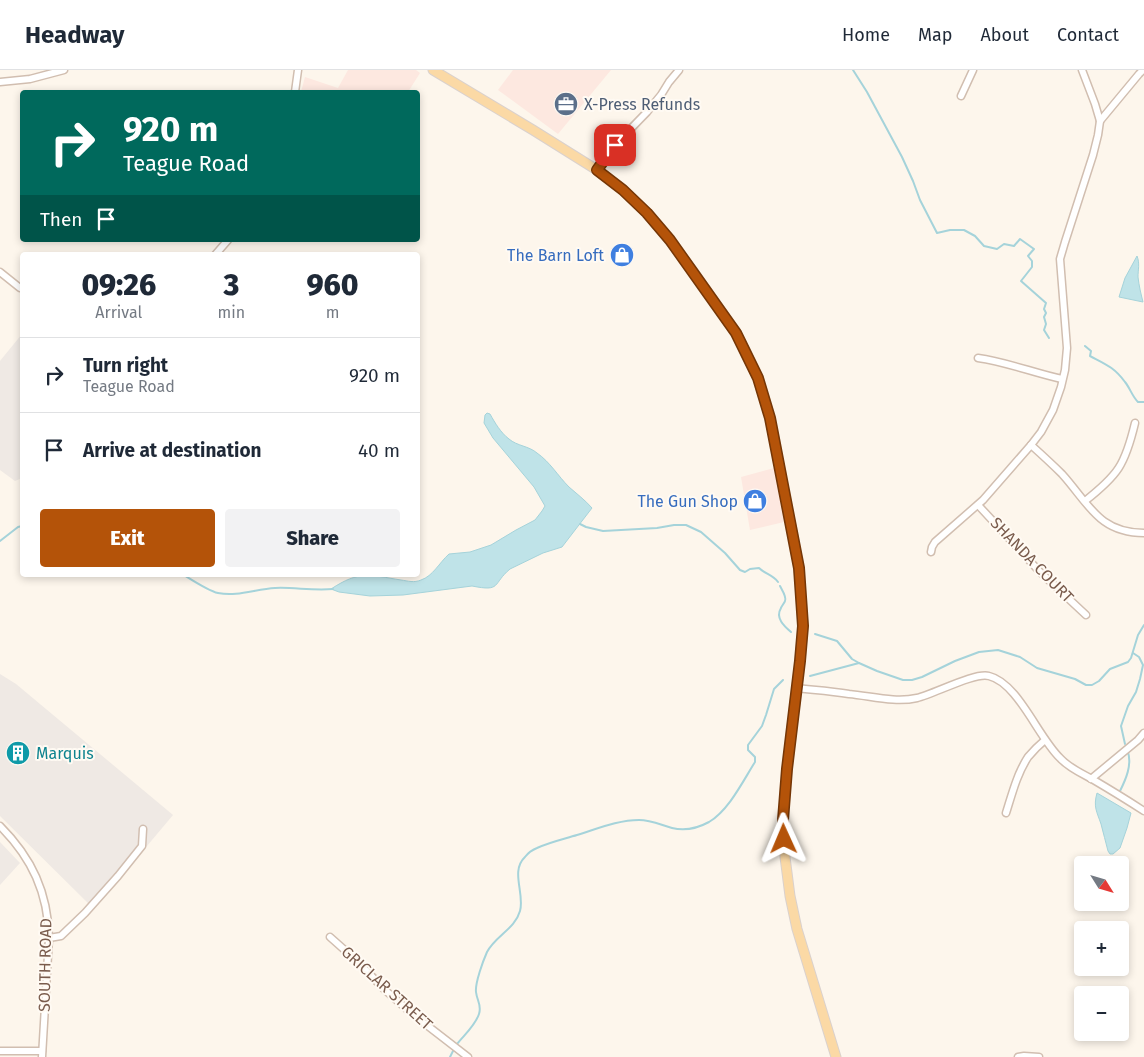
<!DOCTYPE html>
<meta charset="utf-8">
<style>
:root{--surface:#fff;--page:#f2f2f3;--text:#1f2937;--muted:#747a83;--line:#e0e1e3;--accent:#b45309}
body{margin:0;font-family:"Fira Sans",sans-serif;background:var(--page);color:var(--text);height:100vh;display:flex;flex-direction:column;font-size:19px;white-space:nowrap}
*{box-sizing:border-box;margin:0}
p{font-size:16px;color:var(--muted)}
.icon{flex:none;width:28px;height:28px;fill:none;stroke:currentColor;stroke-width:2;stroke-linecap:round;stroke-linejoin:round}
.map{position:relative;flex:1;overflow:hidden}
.panel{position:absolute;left:20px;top:182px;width:400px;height:325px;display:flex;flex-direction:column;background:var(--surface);border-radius:5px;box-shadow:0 2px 8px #0003}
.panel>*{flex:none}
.guide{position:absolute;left:20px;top:20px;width:400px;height:152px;border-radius:5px;box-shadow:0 2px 8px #0003;background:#00695c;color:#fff;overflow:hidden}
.needle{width:32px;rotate:127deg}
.fabs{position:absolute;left:1074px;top:786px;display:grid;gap:10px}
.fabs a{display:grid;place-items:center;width:55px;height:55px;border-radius:5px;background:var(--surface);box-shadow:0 2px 8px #0003;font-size:25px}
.pin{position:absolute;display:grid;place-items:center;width:42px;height:42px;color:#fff;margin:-21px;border-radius:10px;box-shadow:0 2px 8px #0006}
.me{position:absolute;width:55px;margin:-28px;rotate:359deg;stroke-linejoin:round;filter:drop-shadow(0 0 4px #0008)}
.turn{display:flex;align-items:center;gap:18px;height:105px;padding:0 20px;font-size:22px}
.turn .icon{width:65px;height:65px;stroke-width:2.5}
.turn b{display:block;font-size:35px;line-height:42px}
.then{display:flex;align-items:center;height:48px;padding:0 20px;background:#0003;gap:10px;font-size:19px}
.eta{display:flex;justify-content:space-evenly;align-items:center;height:85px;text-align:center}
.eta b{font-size:30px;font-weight:800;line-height:35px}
.button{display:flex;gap:10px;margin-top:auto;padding:10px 20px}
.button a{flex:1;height:58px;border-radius:5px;background:var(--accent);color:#fff;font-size:20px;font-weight:800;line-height:58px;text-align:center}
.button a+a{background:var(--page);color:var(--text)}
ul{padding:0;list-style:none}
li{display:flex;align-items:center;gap:15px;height:75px;padding:0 20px;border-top:1px solid var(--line)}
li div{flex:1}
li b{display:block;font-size:19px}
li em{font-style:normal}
header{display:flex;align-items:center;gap:30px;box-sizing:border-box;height:70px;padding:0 25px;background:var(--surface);border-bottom:1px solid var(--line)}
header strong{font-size:24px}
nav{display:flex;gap:28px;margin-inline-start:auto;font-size:18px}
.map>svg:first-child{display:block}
.commercial{fill:#fde8e0}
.industrial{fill:#efe9e4}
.water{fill:#bfe3e8;stroke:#a5d3da}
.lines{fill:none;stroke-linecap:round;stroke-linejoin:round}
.stream{stroke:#a5d3da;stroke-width:2}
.minor-casing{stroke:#d1beb0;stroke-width:9}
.major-casing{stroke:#dad1cd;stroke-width:11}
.minor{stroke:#fff;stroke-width:6}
.major{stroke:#fbd9a5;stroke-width:9}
.route-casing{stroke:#753606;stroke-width:12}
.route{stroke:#b45309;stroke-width:9}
.labels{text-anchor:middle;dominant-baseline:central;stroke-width:4;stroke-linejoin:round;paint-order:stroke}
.service-label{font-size:16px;fill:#4e5e75;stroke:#fffaf3;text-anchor:start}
.shop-label{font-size:16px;fill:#366cbe;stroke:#fffaf3;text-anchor:end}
.street-label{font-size:16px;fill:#7a5c4d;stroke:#fffaf3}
.culture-label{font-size:16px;fill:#0d838f;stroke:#fffaf3;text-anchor:start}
</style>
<header>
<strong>Headway</strong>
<nav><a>Home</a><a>Map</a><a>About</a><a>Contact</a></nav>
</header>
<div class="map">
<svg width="1144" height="987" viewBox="0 0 1144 987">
<rect width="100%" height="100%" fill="#fdf6ec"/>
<g class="commercial">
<path d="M348 0H416L420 3 408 22H301L305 7 338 18Z"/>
<path d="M513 0H611L558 64 498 20Z"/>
<path d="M774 398 784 452 750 460 741 407Z"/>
</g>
<g class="industrial">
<path d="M22 264V408L15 411 0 400V291Z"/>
<path d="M0 604 16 614 173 745 94 839 0 746Z"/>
<path d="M0 772 20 793 0 815Z"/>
</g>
<g class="water">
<path d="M1137 186C1140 193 1138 200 1138 207 1139 216 1141 224 1143 232L1119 227 1125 208Z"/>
<path d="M487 343 490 344C495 353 501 363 509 369 517 376 529 376 537 383 550 392 558 406 569 417 577 424 585 430 592 438L562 477 543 483 510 499C492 514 502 522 472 516L403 525 370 526 339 522 331 519C360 500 369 505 401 510 408 511 414 513 421 510 433 506 439 493 449 484L470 482 491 475 516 460 535 450 542 441 545 436 534 417 493 368 484 353 485 345Z"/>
<path d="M1097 723 1131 743 1127 758 1120 778 1113 784H1110L1108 781C1106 772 1103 763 1101 754 1097 742 1093 737 1097 723Z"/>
</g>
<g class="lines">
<g class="stream">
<path d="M853 0 867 22 902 87 913 111 920 130 937 163 950 160H964L975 166 984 176 997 179 1004 174 1014 176 1020 169 1034 179 1028 186 1032 191V197L1021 211 1046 233 1044 239 1046 243 1044 247 1046 254 1044 260 1049 268"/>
<path d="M1085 276 1091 281 1090 286C1105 294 1114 297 1125 312 1130 318 1132 326 1138 332H1144"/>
<path d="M580 454 586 457 603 461 657 458 674 455H686L701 462 725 483 740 500 745 502 750 499 759 498C765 504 773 505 778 512"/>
<path d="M0 471 18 457 22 456"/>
<path d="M184 505C192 510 209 521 218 523 237 527 256 519 275 518 294 517 313 521 333 519"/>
<path d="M780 516C782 520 787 527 785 531 785 532 781 537 781 538 775 548 784 556 791 562"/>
<path d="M815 564 837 571 852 589 859 593 877 601 903 610H912L922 607 955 591 979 582 998 580 1020 587 1037 598 1075 609 1086 615H1092L1099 611 1110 599 1128 592 1131 588 1138 565 1144 555"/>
<path d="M810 606 859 593"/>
<path d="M1125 674 1121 656 1128 636 1136 622 1140 609 1143 595 1139 587 1133 583"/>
<path d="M1120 721C1126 709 1132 695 1128 682"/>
<path d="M457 974C464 965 475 956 479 944 482 935 477 931 476 922 475 913 483 891 487 882 495 866 515 859 520 841 525 824 510 801 525 787 528 783 532 780 537 778 550 772 564 769 577 765 597 759 618 750 639 750 651 750 661 755 672 758 684 761 698 758 709 752 729 740 743 711 755 692V687L748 680V675L762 656 766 645 774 619 783 610"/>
<path d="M450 987 453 981"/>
</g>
<g class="minor-casing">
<g id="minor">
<path d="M0 12 30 9 64 0"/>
<path d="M295 22 298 0"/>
<path d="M961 26 973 0"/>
<path d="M1100 51 1139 4 1143 0"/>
<path d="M597 100 615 75 647 42 661 25 669 12 679 0"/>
<path d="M215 185 228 170"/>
<path d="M0 202 20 218"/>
<path d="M978 288C1007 292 1034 303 1062 309"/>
<path d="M1031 375C1041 384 1052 394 1062 404 1089 434 1099 463 1144 463"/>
<path d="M1085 431C1118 405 1125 395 1135 353"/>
<path d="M978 435 1040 502 1086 545"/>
<path d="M931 482 932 477 935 472 983 430 1031 375 1041 362 1053 340 1061 317 1065 300 1067 278 1060 189 1065 172 1093 85 1098 65 1100 51 1095 34 1082 0"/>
<path d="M796 618C814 620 831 621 849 624 871 626 895 633 917 628 934 624 975 602 989 606 1018 613 1038 667 1060 688 1069 698 1081 703 1092 709 1109 719 1127 730 1144 741"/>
<path d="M1091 709 1138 670 1144 663"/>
<path d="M1006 743C1012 724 1017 704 1028 687 1033 681 1039 675 1045 670"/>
<path d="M0 756C32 788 48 823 49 868L42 987"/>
<path d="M330 867 357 891 385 920 411 943 468 987"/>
<path d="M49 868 61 866 85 843 118 806 142 776 143 759"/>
<path d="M0 981H42"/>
<path d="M1018 987 1024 986 1039 987"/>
</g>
</g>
<g class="major-casing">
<path id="major" d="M433 0 533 60 597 100 623 120 647 143 670 171 692 200 736 263 758 308 770 348 799 498 803 556 800 591 787 699 783 750 785 787 790 826 797 859 836 987"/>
</g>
<use href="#minor" class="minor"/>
<use href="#major" class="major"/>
</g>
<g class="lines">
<g class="route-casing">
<path id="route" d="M615 75 597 100 623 120 647 143 670 170 736 263 758 308 770 348 799 498 803 556 800 591 787 699 783 750 784 769"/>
</g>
<use href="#route" class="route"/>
</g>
<defs>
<g id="office-disc" transform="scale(1.25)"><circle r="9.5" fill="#5c6f8a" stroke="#fffaf3"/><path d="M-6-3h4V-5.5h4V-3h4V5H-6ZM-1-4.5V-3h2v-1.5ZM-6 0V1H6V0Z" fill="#fff"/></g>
<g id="shop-disc" transform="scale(1.25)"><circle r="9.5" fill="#3f7fe0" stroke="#fffaf3"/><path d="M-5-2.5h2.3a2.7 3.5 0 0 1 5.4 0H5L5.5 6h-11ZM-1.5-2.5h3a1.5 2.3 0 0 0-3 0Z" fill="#fff"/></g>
<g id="building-disc" transform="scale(1.25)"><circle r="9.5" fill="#0f9aa8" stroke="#fffaf3"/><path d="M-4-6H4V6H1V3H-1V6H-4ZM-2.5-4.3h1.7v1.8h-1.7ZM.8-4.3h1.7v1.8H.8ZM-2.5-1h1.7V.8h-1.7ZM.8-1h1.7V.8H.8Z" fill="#fff"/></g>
</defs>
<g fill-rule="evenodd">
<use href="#office-disc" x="566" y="34"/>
<use href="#shop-disc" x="622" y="185"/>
<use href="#shop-disc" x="755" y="431"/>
<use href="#building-disc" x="18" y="683"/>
</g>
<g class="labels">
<g class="service-label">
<text x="584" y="34">X-Press Refunds</text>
</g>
<g class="shop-label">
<text x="604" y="185">The Barn Loft</text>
<text x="738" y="431">The Gun Shop</text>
</g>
<g class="street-label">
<text transform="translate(1032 490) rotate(46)">SHANDA COURT</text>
<text transform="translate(45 895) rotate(-89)">SOUTH ROAD</text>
<text transform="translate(387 918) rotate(42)">GRICLAR STREET</text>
</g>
<g class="culture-label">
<text x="36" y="683">Marquis</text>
</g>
</g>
</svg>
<div class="fabs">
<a><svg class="needle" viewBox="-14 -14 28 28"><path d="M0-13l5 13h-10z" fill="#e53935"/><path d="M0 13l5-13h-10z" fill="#747a83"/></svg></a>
<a>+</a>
<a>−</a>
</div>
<div class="pin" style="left:615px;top:75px;background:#d93025"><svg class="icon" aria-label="arrive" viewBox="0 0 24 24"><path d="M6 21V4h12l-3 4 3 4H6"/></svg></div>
<svg class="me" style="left:784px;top:769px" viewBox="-20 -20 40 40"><path d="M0-17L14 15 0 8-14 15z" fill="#b45309" stroke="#fff" stroke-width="4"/></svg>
<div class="guide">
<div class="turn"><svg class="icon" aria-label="right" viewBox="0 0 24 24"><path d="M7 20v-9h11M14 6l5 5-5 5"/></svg><div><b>920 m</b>Teague Road</div></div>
<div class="then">Then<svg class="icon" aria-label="arrive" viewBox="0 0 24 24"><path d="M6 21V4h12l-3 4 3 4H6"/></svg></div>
</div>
<section class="panel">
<div class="eta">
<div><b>09:26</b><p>Arrival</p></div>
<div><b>3</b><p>min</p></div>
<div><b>960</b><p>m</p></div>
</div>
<ul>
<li><svg class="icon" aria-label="right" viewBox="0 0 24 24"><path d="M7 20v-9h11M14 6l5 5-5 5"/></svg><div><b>Turn right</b><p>Teague Road</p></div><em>920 m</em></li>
<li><svg class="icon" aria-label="arrive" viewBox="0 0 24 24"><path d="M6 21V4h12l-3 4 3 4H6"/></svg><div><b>Arrive at destination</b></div><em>40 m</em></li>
</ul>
<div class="button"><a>Exit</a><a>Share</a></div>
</section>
</div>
